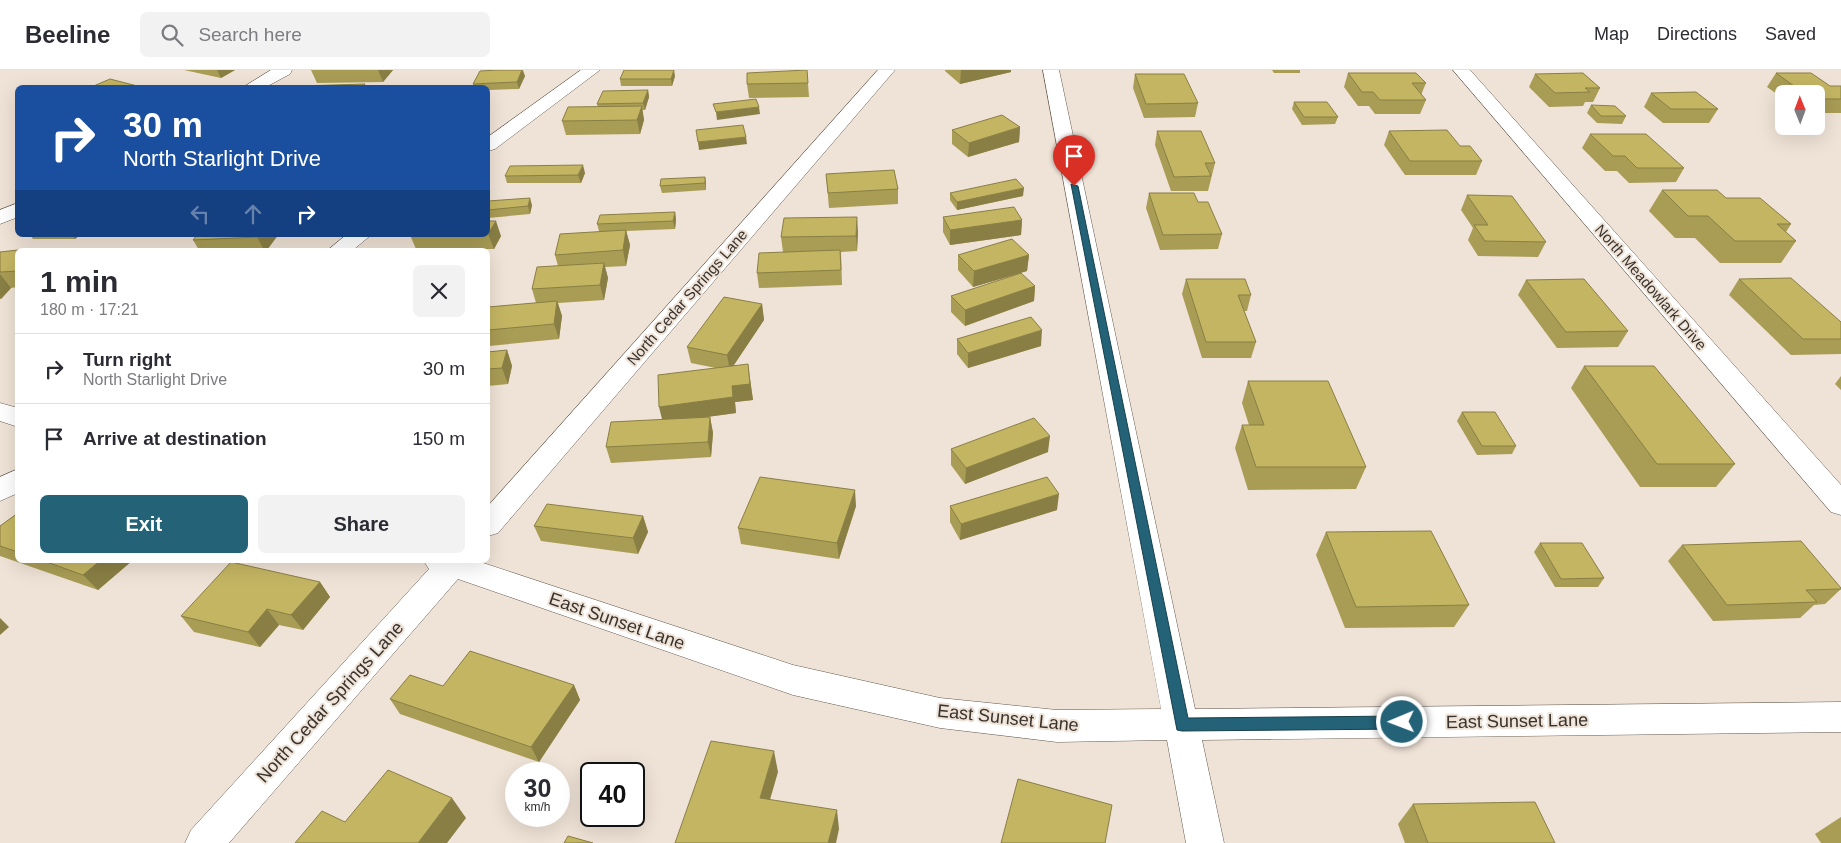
<!DOCTYPE html>
<meta charset="utf-8">
<style>
:root{--surface:#fff;--page:#f2f2f3;--text:#2b2b33;--muted:#7c7c81;--line:#e1e1e2;--accent:#236277}
body{margin:0;font-family:Arial,sans-serif;background:var(--page);color:var(--text);height:100vh;display:flex;flex-direction:column;font-size:19px;white-space:nowrap}
*{box-sizing:border-box;margin:0}
p{font-size:16px;color:var(--muted)}
.icon{flex:none;width:28px;height:28px;fill:none;stroke:currentColor;stroke-width:2;stroke-linecap:round;stroke-linejoin:round}
.map{position:relative;flex:1;overflow:hidden}
.details{position:absolute;left:15px;top:178px;width:475px;height:315px;display:flex;flex-direction:column;background:var(--surface);border-radius:8px;box-shadow:0 5px 20px #0002}
.details>*{flex:none}
.top-card{position:absolute;left:15px;top:15px;width:475px;height:152px;border-radius:8px;box-shadow:0 5px 20px #0002;background:#1a4fa0;color:#fff;overflow:hidden}
.needle{width:32px;rotate:359deg}
.tools{position:absolute;left:1775px;top:15px;display:grid;gap:10px}
.tools a{display:grid;place-items:center;width:50px;height:50px;border-radius:8px;background:var(--surface);box-shadow:0 5px 20px #0002;font-size:25px}
.speed{position:absolute;left:505px;top:692px;display:flex;gap:10px;font-size:25px;font-weight:700;text-align:center}
.speed>*{display:grid;place-content:center;width:65px;height:65px;border-radius:50%;background:var(--surface);box-shadow:0 5px 20px #0002;line-height:1}
.speed small{font-size:12px;font-weight:400}
.speed .limit{border:2px solid #111;border-radius:8px;background:#fff;color:#111}
.pin{position:absolute;display:grid;place-items:center;width:42px;height:42px;color:#fff;margin:-51px -21px;border-radius:50% 50% 50% 0;rotate:-45deg;box-shadow:0 0 5px #0007}
.pin .icon{rotate:45deg}
.me{position:absolute;width:55px;margin:-28px;rotate:269deg;stroke-linejoin:round;filter:drop-shadow(0 0 4px #0008)}
.turn{display:flex;align-items:center;gap:18px;height:105px;padding:0 25px;font-size:22px}
.turn .icon{width:65px;height:65px;stroke-width:2.5}
.turn b{display:block;font-size:35px;line-height:42px}
.lanes{display:flex;align-items:center;height:48px;padding:0 25px;background:#0003;justify-content:center;gap:25px;direction:ltr}
.lanes .off{opacity:.35}
.round{display:grid;place-items:center;flex:none;width:52px;height:52px;border-radius:8px;background:var(--page)}
.summary{display:flex;align-items:center;justify-content:space-between;height:85px;padding:0 25px}
h1{font-size:30px;font-weight:700;line-height:38px}
.button{display:flex;gap:10px;margin-top:auto;padding:10px 25px}
.button a{flex:1;height:58px;border-radius:8px;background:var(--accent);color:#fff;font-size:20px;font-weight:700;line-height:58px;text-align:center}
.button a+a{background:var(--page);color:var(--text)}
ul{padding:0;list-style:none}
li{display:flex;align-items:center;gap:15px;height:70px;padding:0 25px;border-top:1px solid var(--line)}
li div{flex:1}
li b{display:block;font-size:19px}
li em{font-style:normal}
header{display:flex;align-items:center;gap:30px;box-sizing:border-box;height:70px;padding:0 25px;background:var(--surface);border-bottom:1px solid var(--line)}
header strong{font-size:24px}
nav{display:flex;gap:28px;margin-inline-start:auto;font-size:18px}
.search{width:350px;height:45px;background:var(--page);display:flex;align-items:center;gap:12px;box-sizing:border-box;padding:0 18px;border-radius:8px;color:var(--muted);font-size:19px}
.map>svg:first-child{display:block}
.lines{fill:none;stroke-linecap:round;stroke-linejoin:round}
.minor-casing{stroke:#655a4f;stroke-width:1}
.minor{fill:#fff;fill-rule:evenodd}
.wall{fill:#a99c55}
.shaded-wall{fill:#897f45}
.building{fill:#c4b563;stroke:#897f45}
.route{fill:#236277;stroke:#17404d}
.labels{text-anchor:middle;dominant-baseline:central;stroke-width:4;stroke-linejoin:round;paint-order:stroke}
.street-label{font-size:15px;fill:#38332e;stroke:#efe2d6}
.near-street-label{font-size:18px;fill:#38332e;stroke:#efe2d6}
</style>
<header>
<strong>Beeline</strong>
<div class="search"><svg class="icon" aria-label="search" viewBox="0 0 24 24"><circle cx="10" cy="10" r="6"/><path d="M15 15l6 6"/></svg>Search here</div>
<nav><a>Map</a><a>Directions</a><a>Saved</a></nav>
</header>
<div class="map">
<svg width="1841" height="773" viewBox="0 0 1841 773">
<rect width="100%" height="100%" fill="#efe2d6"/>
<g class="lines">
<g class="minor-casing">
<g id="minor">
<path d="M271 0H292L290 4 264 18H242Z"/>
<path d="M581 0H600L495 79 488 81V67Z"/>
<path d="M878 0H895L498 463 488 466V436Z"/>
<path d="M1043 0H1059L1195 639 1841 632V662L1202 670 1224 773H1186L1167 670 1057 672 940 658 793 625 458 509 229 773H185L191 760 429 499 423 490H474L793 595 940 628 1057 640 1161 639Z"/>
<path d="M1453 0H1470L1841 415V445L1831 442Z"/>
<path d="M18 133V147L0 154V140Z"/>
<path d="M346 165H371L353 180H328Z"/>
<path d="M0 333 18 338V357L0 351Z"/>
<path d="M18 399V423L0 431V407Z"/>
</g>
</g>
<use href="#minor" class="minor"/>
</g>
<g class="wall">
<path d="M184 0H235L221 8Z"/>
<path d="M311 0H393L383 12 317 13Z"/>
<path d="M499 0H523L525 6 519 19 488 20V18H474L473 14Z"/>
<path d="M807 0 809 27 749 28 747 14Z"/>
<path d="M945 0H1011V2L960 14 945 1Z"/>
<path d="M1272 0H1300V3H1274Z"/>
<path d="M1348 3 1426 13 1421 25 1426 30 1420 44H1375L1369 36H1358L1344 17Z"/>
<path d="M1776 3 1830 16H1841V43H1816V24H1784V29L1767 17Z"/>
<path d="M1135 4 1198 33 1195 47 1144 48 1133 18Z"/>
<path d="M1535 4 1600 18 1593 32H1585L1583 36 1549 37 1529 17Z"/>
<path d="M675 6 672 16H621L620 9Z"/>
<path d="M648 20 649 27 645 40H642L644 50 640 64 566 65 562 51 598 37 597 34Z"/>
<path d="M1651 23 1718 39 1709 53H1663L1644 37Z"/>
<path d="M1294 32 1338 47 1335 54 1302 55 1292 39Z"/>
<path d="M1591 35 1626 46 1622 54 1597 53 1587 43Z"/>
<path d="M1020 57 1019 72 968 87 952 74V60Z"/>
<path d="M1157 61 1215 93 1208 121H1171L1155 75Z"/>
<path d="M1389 61 1482 91 1476 105H1405L1384 75Z"/>
<path d="M1590 64 1684 98 1676 112 1629 113 1617 101H1605L1582 78Z"/>
<path d="M585 103 581 113H507L505 106Z"/>
<path d="M826 104 898 119V134L829 138Z"/>
<path d="M705 107 706 114V120L662 123 660 116Z"/>
<path d="M1662 120 1726 128 1791 154 1786 162 1796 171 1781 193H1720L1695 168H1675L1649 141Z"/>
<path d="M950 123 1023 126 957 140 950 130Z"/>
<path d="M1149 123 1222 164 1218 179 1160 180 1146 138Z"/>
<path d="M1467 125 1546 172 1538 187 1478 186 1468 170 1473 158 1461 140Z"/>
<path d="M488 131 532 135 530 144 488 148Z"/>
<path d="M675 142 676 150 675 159 626 161 630 175 626 196 605 197 608 208 604 230 558 233 562 246 559 269 489 276 488 272V242L536 233 532 219 558 196 555 185 599 161 597 154Z"/>
<path d="M943 147 1022 150 1021 165 950 175 943 162Z"/>
<path d="M488 151 501 166 494 179H416L410 165H488Z"/>
<path d="M858 162 857 181 841 182 842 215 759 218 757 203 783 182 781 167Z"/>
<path d="M30 165H80L75 169H33Z"/>
<path d="M197 165H278L267 180H199L193 170Z"/>
<path d="M18 180V217L11 218 1 229H0V182Z"/>
<path d="M958 185H1029L1027 201 973 217 958 200Z"/>
<path d="M1186 209 1251 225 1247 241H1244L1256 272 1251 288H1202L1182 224Z"/>
<path d="M1739 209 1841 252V284L1791 285 1729 225Z"/>
<path d="M1526 210 1628 261 1618 277 1557 278 1518 225Z"/>
<path d="M1035 216 1034 231 965 256 951 242V226Z"/>
<path d="M762 234 764 250 733 296 750 310 753 330 735 332 736 343 699 348 710 347 713 363 711 387 611 393 606 377 663 350 716 298 691 293 687 277Z"/>
<path d="M957 269 1041 276 968 298 957 284Z"/>
<path d="M507 280 512 296 508 314 488 316V282Z"/>
<path d="M1584 296 1735 394 1716 417H1640L1571 318Z"/>
<path d="M1841 306V320L1835 314Z"/>
<path d="M1248 311 1366 397 1356 419 1248 420 1235 378 1242 355H1249L1242 333Z"/>
<path d="M1462 342 1516 376 1512 384 1477 385 1457 351Z"/>
<path d="M951 379 1048 382 965 414 951 395Z"/>
<path d="M856 436 839 489 741 474 738 458Z"/>
<path d="M950 436 1057 440 960 470 950 452Z"/>
<path d="M18 443V490H133L98 520 0 486V456Z"/>
<path d="M643 446 648 462 638 484 541 471 534 456Z"/>
<path d="M1326 462 1469 535 1454 557 1345 558 1316 485Z"/>
<path d="M1540 473 1604 508 1598 517H1555L1534 482Z"/>
<path d="M1682 475 1841 518V519L1825 534 1814 535 1800 548 1713 551 1668 491Z"/>
<path d="M320 512 330 527 303 560 279 555 260 577 194 562 181 546Z"/>
<path d="M574 615 580 630 539 692 400 644 390 629 443 616Z"/>
<path d="M1413 734 1555 773H1405L1398 754Z"/>
<path d="M1841 747V773H1821L1815 764Z"/>
</g>
<g class="shaded-wall">
<path d="M217 0H235L221 8Z"/>
<path d="M378 0H393L383 12Z"/>
<path d="M522 0 525 6 519 19 517 12Z"/>
<path d="M674 0 675 6 672 16 671 9Z"/>
<path d="M961 0H1011V2L960 14Z"/>
<path d="M648 20 649 27 645 40 643 33Z"/>
<path d="M642 36 644 50 640 64 637 50Z"/>
<path d="M759 37 760 44 717 50 716 42Z"/>
<path d="M1020 57 1019 72 968 87 969 73Z"/>
<path d="M746 67 747 74 699 80 698 72Z"/>
<path d="M583 95 585 103 581 113 578 105Z"/>
<path d="M705 107 706 114V120L705 113Z"/>
<path d="M1024 118 1023 126 957 140V132Z"/>
<path d="M530 128 532 135 530 144 528 136Z"/>
<path d="M675 142 676 150 675 159 673 151Z"/>
<path d="M857 147 858 162 857 181 856 166Z"/>
<path d="M1022 150 1021 165 950 175V160Z"/>
<path d="M496 151 501 166 494 179 488 164Z"/>
<path d="M626 160 630 175 626 196 623 180Z"/>
<path d="M72 165H80L75 169Z"/>
<path d="M259 165H278L267 180H264L257 167Z"/>
<path d="M1029 185 1027 201 973 217 974 201Z"/>
<path d="M604 193 608 208 604 230 600 215Z"/>
<path d="M0 204 11 218 1 229 0 227Z"/>
<path d="M1035 216 1034 231 965 256V240Z"/>
<path d="M557 231 562 246 559 269 554 254Z"/>
<path d="M762 234 764 250 730 301 727 285Z"/>
<path d="M1042 260 1041 276 968 298V283Z"/>
<path d="M507 280 512 296 508 314 502 298Z"/>
<path d="M748 294 753 330 735 332 736 343 663 353 659 337 732 316Z"/>
<path d="M710 347 713 363 711 387 708 372Z"/>
<path d="M1050 366 1048 382 965 414 966 398Z"/>
<path d="M855 420 856 436 839 489 837 473Z"/>
<path d="M1059 424 1057 440 960 470 961 454Z"/>
<path d="M643 446 648 462 638 484 633 468Z"/>
<path d="M101 490H133L98 520 83 505Z"/>
<path d="M320 512 330 527 303 560 291 545Z"/>
<path d="M267 539 279 555 260 577 248 562Z"/>
<path d="M0 548 9 557 0 565Z"/>
<path d="M574 615 580 630 539 692 531 677Z"/>
<path d="M774 681 778 702 765 747 760 728Z"/>
<path d="M452 728 466 748 447 773H418Z"/>
<path d="M837 740 839 759 836 773H828Z"/>
</g>
<g class="building">
<path d="M499 0H522L517 12 473 14 480 1Z"/>
<path d="M624 0H674L671 9H620Z"/>
<path d="M807 0 808 13 747 14V3Z"/>
<path d="M1348 3H1416L1426 13H1412L1426 30H1380L1373 22H1362Z"/>
<path d="M1583 3 1600 18H1585L1590 22 1555 23 1535 4Z"/>
<path d="M1776 3H1811L1830 16H1841V29H1816V24H1805Z"/>
<path d="M1135 4H1184L1198 33 1146 34Z"/>
<path d="M110 9 145 18H89Z"/>
<path d="M365 14 362 18H297L299 16Z"/>
<path d="M648 20 643 33 597 34 603 21Z"/>
<path d="M1696 22 1718 39H1671L1651 23Z"/>
<path d="M756 29 759 37 716 42 713 34Z"/>
<path d="M1294 32H1327L1338 47H1304Z"/>
<path d="M1591 35 1615 36 1626 46H1601Z"/>
<path d="M642 36 637 50 562 51 568 37Z"/>
<path d="M1002 45 1020 57 969 73 952 60Z"/>
<path d="M743 55 746 67 698 72 696 60Z"/>
<path d="M1447 60 1460 76H1470L1482 91H1410L1389 61Z"/>
<path d="M1157 61H1201L1215 93H1205L1211 106 1174 107Z"/>
<path d="M1590 64H1646L1684 98H1637L1625 86H1613Z"/>
<path d="M583 95 578 105 505 106 510 96Z"/>
<path d="M894 100 898 119 828 123 826 104Z"/>
<path d="M705 107V113L660 116 661 109Z"/>
<path d="M1016 109 1024 118 957 132 950 123Z"/>
<path d="M1662 120H1717L1726 128H1760L1791 154H1777L1796 171H1735L1708 146H1688Z"/>
<path d="M1149 123H1194L1198 132H1208L1222 164 1163 165Z"/>
<path d="M1467 125 1512 126 1546 172 1485 171 1474 155H1488Z"/>
<path d="M530 128 528 136 488 140V131Z"/>
<path d="M1014 137 1022 150 950 160 943 147Z"/>
<path d="M675 142 673 151 597 154 600 145Z"/>
<path d="M857 147 856 166 781 167 784 148Z"/>
<path d="M488 151H496L488 164Z"/>
<path d="M626 160 623 180 555 185 560 164Z"/>
<path d="M197 165H259L257 167 193 170Z"/>
<path d="M1012 169 1029 185 974 201 958 185Z"/>
<path d="M38 179 37 180H22Z"/>
<path d="M18 180V201L0 202V182Z"/>
<path d="M840 180 841 200 757 203 759 183Z"/>
<path d="M604 193 600 215 532 219 537 197Z"/>
<path d="M1021 203 1035 216 965 240 951 226Z"/>
<path d="M1791 208 1841 252V269H1803L1739 209Z"/>
<path d="M1186 209H1245L1251 225H1238L1256 272H1206Z"/>
<path d="M1584 209 1628 261 1566 262 1526 210Z"/>
<path d="M724 227 762 234 727 285 687 277Z"/>
<path d="M557 231 554 254 488 260V237Z"/>
<path d="M1031 247 1042 260 968 283 957 269Z"/>
<path d="M507 280 502 298 488 299V282Z"/>
<path d="M748 294 750 314 732 316 733 327 659 337 658 305Z"/>
<path d="M1584 296H1654L1735 394H1657Z"/>
<path d="M1248 311H1328L1366 397H1256L1242 355H1264Z"/>
<path d="M1462 342H1495L1516 376H1482Z"/>
<path d="M710 347 708 372 606 377 611 352Z"/>
<path d="M1034 348 1050 366 966 398 951 379Z"/>
<path d="M760 407 855 420 837 473 738 458Z"/>
<path d="M1047 407 1059 424 961 454 950 436Z"/>
<path d="M547 434 643 446 633 468 534 456Z"/>
<path d="M18 443V482L0 476V456Z"/>
<path d="M1431 461 1469 535 1356 537 1326 462Z"/>
<path d="M1801 471 1841 518V519L1806 520 1817 532 1727 535 1682 475Z"/>
<path d="M1540 473H1582L1604 508 1561 509Z"/>
<path d="M41 490H101L83 505Z"/>
<path d="M231 492 320 512 291 545 267 539 248 562 181 546Z"/>
<path d="M470 581 574 615 531 677 390 629 410 605 443 616Z"/>
<path d="M711 671 774 681 760 728 837 740 828 773H675Z"/>
<path d="M388 700 452 728 418 773H295L322 741 345 752Z"/>
<path d="M1018 709 1112 735 1105 773H1001Z"/>
<path d="M1535 732 1555 773H1428L1413 734Z"/>
<path d="M568 766 593 773H564Z"/>
</g>
<path class="route" d="M1071 114 1078 116 1188 648 1402 646 1407 648 1409 652 1407 657 1402 659 1182 661 1177 660Z"/>
<g class="labels">
<g class="street-label">
<text transform="translate(1651 217) rotate(49)">North Meadowlark Drive</text>
<text transform="translate(687 227) rotate(-49)">North Cedar Springs Lane</text>
</g>
<g class="near-street-label">
<text transform="translate(617 551) rotate(19)">East Sunset Lane</text>
<text transform="translate(330 632) rotate(-48)">North Cedar Springs Lane</text>
<text transform="translate(1008 648) rotate(6)">East Sunset Lane</text>
<text transform="translate(1517 651) rotate(-1)">East Sunset Lane</text>
</g>
</g>
</svg>
<div class="tools">
<a><svg class="needle" viewBox="-14 -14 28 28"><path d="M0-13l5 13h-10z" fill="#e53935"/><path d="M0 13l5-13h-10z" fill="#7c7c81"/></svg></a>
</div>
<div class="speed"><div>30<small>km/h</small></div><div class="limit">40</div></div>
<div class="pin" style="left:1074px;top:116px;background:#d93025"><svg class="icon" aria-label="arrive" viewBox="0 0 24 24"><path d="M6 21V4h12l-3 4 3 4H6"/></svg></div>
<svg class="me" style="left:1402px;top:652px" viewBox="-20 -20 40 40"><circle r="17" fill="#236277" stroke="#fff" stroke-width="3"/><path d="M0-11L8 9 0 5-8 9z" fill="#fff"/></svg>
<div class="top-card">
<div class="turn"><svg class="icon" aria-label="right" viewBox="0 0 24 24"><path d="M7 20v-9h11M14 6l5 5-5 5"/></svg><div><b>30 m</b>North Starlight Drive</div></div>
<div class="lanes"><svg class="icon off" aria-label="left" viewBox="0 0 24 24"><path d="M17 20v-9H6M10 6l-5 5 5 5"/></svg><svg class="icon off" aria-label="ahead" viewBox="0 0 24 24"><path d="M12 20V5M6 11l6-6 6 6"/></svg><svg class="icon" aria-label="right" viewBox="0 0 24 24"><path d="M7 20v-9h11M14 6l5 5-5 5"/></svg></div>
</div>
<section class="details">
<div class="summary"><div><h1>1 min</h1><p>180 m · 17:21</p></div><a class="round"><svg class="icon" aria-label="close" viewBox="0 0 24 24"><path d="M6 6l12 12M18 6L6 18"/></svg></a></div>
<ul>
<li><svg class="icon" aria-label="right" viewBox="0 0 24 24"><path d="M7 20v-9h11M14 6l5 5-5 5"/></svg><div><b>Turn right</b><p>North Starlight Drive</p></div><em>30 m</em></li>
<li><svg class="icon" aria-label="arrive" viewBox="0 0 24 24"><path d="M6 21V4h12l-3 4 3 4H6"/></svg><div><b>Arrive at destination</b></div><em>150 m</em></li>
</ul>
<div class="button"><a>Exit</a><a>Share</a></div>
</section>
</div>
